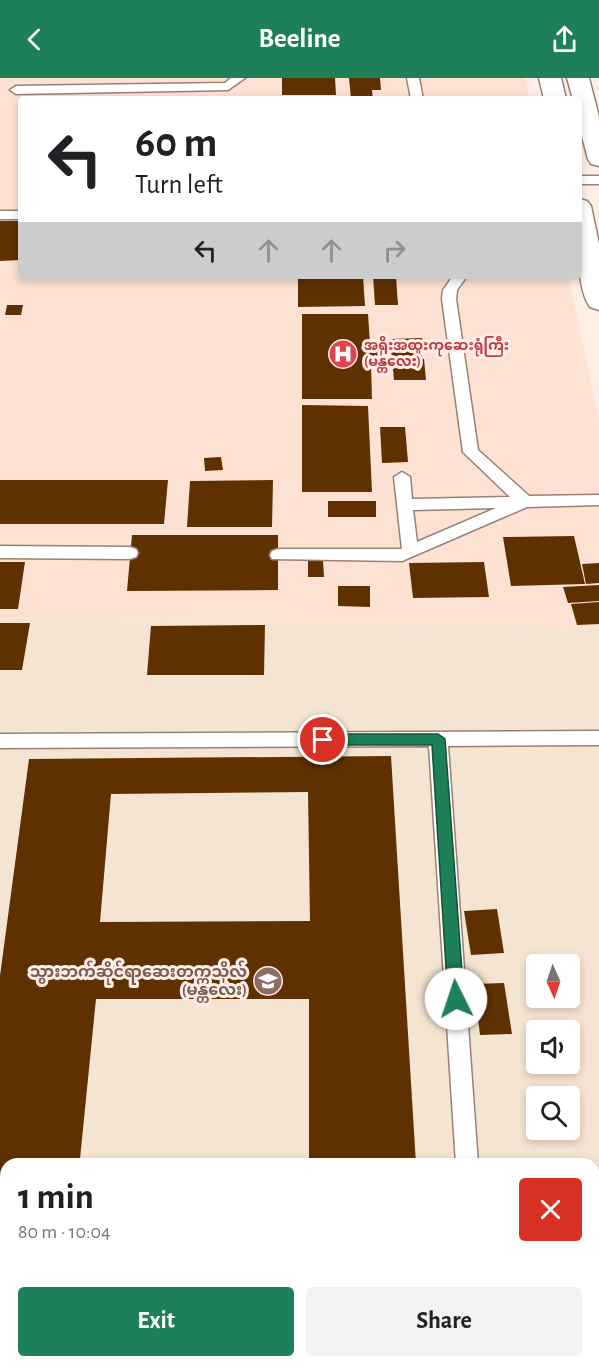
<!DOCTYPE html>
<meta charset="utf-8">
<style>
:root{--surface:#fff;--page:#f2f2f2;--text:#202124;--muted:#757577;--accent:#1e8058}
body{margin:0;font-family:"Alegreya Sans","Noto Sans Myanmar",sans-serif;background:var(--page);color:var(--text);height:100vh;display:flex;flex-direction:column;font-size:22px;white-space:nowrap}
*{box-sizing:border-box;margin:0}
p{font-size:20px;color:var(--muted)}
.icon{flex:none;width:33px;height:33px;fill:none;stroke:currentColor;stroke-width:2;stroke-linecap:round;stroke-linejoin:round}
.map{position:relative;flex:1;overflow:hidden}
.side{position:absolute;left:0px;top:1080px;width:600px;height:210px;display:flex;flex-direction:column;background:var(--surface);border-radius:18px 18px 0 0;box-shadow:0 3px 9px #0003}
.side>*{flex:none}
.guide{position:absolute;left:18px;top:18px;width:564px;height:183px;border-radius:6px;box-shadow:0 3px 9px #0003;background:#fff;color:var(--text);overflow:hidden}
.needle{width:39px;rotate:177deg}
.tools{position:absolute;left:526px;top:876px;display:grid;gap:12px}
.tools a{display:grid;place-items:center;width:54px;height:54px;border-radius:6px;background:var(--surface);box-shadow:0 3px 9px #0003;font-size:30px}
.pin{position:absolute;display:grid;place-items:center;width:51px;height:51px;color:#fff;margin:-26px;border:3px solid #fff;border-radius:50%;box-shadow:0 2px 6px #0007}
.me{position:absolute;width:66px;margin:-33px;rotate:356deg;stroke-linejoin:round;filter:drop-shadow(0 0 4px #0008)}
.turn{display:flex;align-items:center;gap:21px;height:126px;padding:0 18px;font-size:27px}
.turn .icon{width:78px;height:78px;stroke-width:2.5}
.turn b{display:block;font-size:42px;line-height:51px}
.lanes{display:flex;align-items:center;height:57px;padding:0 18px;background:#0003;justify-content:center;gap:30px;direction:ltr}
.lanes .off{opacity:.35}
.round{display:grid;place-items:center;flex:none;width:63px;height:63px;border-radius:6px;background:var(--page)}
.overview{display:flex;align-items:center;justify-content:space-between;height:102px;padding:0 18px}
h1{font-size:36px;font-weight:600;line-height:45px}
.button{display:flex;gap:12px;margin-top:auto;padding:12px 18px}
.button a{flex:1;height:69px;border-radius:6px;background:var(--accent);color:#fff;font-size:24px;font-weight:600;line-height:69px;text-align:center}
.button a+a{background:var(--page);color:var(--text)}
header{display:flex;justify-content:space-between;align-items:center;height:78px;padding:0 18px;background:var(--accent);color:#fff;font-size:27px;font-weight:600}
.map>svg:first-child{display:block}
.built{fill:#fde2d4}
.education{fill:#f6e4d3;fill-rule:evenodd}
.building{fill:#5f3101;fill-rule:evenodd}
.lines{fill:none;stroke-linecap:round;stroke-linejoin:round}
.service-casing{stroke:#988175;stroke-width:3}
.primary-casing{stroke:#988175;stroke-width:3}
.service{fill:#fff;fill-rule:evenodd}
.primary{fill:#fff;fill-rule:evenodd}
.route{fill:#1e8058;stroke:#145339;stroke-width:1.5}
.labels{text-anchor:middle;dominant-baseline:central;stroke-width:6;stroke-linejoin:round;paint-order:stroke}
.far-health-label{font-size:14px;font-weight:bold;fill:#be3a42;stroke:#feeee6;text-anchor:start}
.education-label{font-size:16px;font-weight:bold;fill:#785e54;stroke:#feeee6;text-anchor:end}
</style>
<header><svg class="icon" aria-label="back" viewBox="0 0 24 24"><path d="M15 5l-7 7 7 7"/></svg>Beeline<svg class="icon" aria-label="share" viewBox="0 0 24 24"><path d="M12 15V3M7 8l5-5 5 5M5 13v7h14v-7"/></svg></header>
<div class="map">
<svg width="599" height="1290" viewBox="0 0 599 1290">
<rect width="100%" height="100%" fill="#feeee6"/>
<path class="built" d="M0 0H525L530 21H21V198H568L599 340V550L0 539Z"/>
<path class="education" d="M0 539 599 550V1290H0ZM537 886H570V920H537ZM537 952H570V986H537ZM537 1018H570V1052H537ZM6 1086H594V1284H6Z"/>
<g class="building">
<path d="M282 0H335L336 17H282Z"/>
<path d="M349 0H380L381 12H372L373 21H351Z"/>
<path d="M0 143H21V182L0 183Z"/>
<path d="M298 198H363L365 228 298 229Z"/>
<path d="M373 198H396L398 227H375Z"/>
<path d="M7 227H23L21 237H5Z"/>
<path d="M302 236H368L370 265 380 269 384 278 381 283 371 287 372 321H302Z"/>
<path d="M422 260 426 302H394L390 261Z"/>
<path d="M302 327 368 328 372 414H302Z"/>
<path d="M380 349H405L408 384 382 385Z"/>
<path d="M221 379 223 392 205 393 204 380Z"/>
<path d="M0 402H168L164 446H0Z"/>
<path d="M273 402 272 449H187L190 403Z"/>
<rect x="328" y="423" width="48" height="16"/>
<path d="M132 457H278V512L127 513Z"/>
<path d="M574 458 585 506 511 508 503 459Z"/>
<path d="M308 483H323L324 499H308Z"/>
<path d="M0 484H25L18 531H0Z"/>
<path d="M484 484 489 519 413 520 409 485Z"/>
<path d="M599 485V505L586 506 582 486Z"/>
<path d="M599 507V523L568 525 563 509Z"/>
<path d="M338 508H370V529L338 528Z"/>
<path d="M599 524V546L577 547 571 526Z"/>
<path d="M0 545H30L22 592H0Z"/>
<path d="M265 547 264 597H147L151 548Z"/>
<path d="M391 678 416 1086H6V1138H0V898L29 681ZM308 714 310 843 100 844 111 716ZM96 921H309V1081H80Z"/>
<path d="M497 831 504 875 471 877 464 833Z"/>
<path d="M504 905 512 956 480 957 474 906Z"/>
<path d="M0 1242H5L2 1279H6V1284H157V1290H0Z"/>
<rect x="232" y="1284" width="81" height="6"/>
</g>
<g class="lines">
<g class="service-casing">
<g id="service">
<path d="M231 0H245L228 12 16 16 10 12 16 8 225 5Z"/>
<path d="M407 0H419L423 21H411Z"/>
<rect x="579" y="98" width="20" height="8"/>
<rect x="0" y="133" width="21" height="8"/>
<path d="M453 198H467L457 212 456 221 478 372 529 418 599 417V427L527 429 402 483 272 481 270 477 272 473 278 471H402L394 399 402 394 410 399 412 421 510 419 463 374 442 221 443 212ZM496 430 417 464 413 432Z"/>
<path d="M0 468 130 469 136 471 138 475 136 479 130 481 0 480Z"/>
<path d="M599 653V667L448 668 478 1086H456L429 668 0 670V656Z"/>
<rect x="0" y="1173" width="6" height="24"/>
<path d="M599 1176V1200L594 1201V1177Z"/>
<path d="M6 1253V1277L3 1278 0 1277V1255Z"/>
<rect x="367" y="1284" width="24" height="6"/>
</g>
</g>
<g class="primary-casing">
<g id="primary">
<path d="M539 0H561L566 21H544Z"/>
<path d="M567 0H589L599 39V88L591 86 588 81 579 47V21H573Z"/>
<path d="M579 121 587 123 591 128 599 166V232L590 229C574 207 579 149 579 121Z"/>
</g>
</g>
<use href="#service" class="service"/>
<use href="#primary" class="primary"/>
</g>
<path class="route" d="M323 656H438L445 661 464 921 462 926 456 928 450 926 448 921 432 667H323L316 662Z"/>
<defs>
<g id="hospital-disc" transform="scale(1.5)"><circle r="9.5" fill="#e0444e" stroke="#feeee6"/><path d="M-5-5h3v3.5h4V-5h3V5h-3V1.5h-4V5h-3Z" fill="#fff"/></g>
<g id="university-disc" transform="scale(1.5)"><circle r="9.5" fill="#8d6e63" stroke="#feeee6"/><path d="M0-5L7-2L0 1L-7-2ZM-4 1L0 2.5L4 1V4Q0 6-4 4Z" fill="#fff"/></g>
</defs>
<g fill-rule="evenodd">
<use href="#hospital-disc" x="343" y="276"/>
<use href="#university-disc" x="268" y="903"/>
</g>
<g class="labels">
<g class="far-health-label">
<text x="364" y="268">အရိုးအထူးကုဆေးရုံကြီး<tspan x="364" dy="16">(မန္တလေး)</tspan></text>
</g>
<g class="education-label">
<text x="247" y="894">သွားဘက်ဆိုင်ရာဆေးတက္ကသိုလ်<tspan x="247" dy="18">(မန္တလေး)</tspan></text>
</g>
</g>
</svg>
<div class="tools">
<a><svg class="needle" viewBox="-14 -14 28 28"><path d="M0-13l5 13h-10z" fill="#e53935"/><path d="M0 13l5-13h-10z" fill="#757577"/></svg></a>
<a><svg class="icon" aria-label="sound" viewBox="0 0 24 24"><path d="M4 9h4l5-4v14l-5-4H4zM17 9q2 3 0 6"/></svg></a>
<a><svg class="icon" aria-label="search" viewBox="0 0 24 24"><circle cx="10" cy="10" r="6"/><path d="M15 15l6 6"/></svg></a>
</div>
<div class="pin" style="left:323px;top:662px;background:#d93025"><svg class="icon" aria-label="arrive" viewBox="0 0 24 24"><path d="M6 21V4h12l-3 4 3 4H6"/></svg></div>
<svg class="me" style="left:456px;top:921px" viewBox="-20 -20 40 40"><circle r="19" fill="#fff"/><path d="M0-13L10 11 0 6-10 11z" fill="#1e8058"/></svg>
<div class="guide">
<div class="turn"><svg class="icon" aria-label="left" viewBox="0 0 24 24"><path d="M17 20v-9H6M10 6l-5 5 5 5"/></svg><div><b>60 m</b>Turn left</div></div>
<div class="lanes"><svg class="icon" aria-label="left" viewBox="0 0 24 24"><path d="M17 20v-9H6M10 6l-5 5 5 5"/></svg><svg class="icon off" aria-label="ahead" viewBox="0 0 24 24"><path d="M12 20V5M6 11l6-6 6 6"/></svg><svg class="icon off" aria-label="ahead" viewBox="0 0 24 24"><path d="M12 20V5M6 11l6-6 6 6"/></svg><svg class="icon off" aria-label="right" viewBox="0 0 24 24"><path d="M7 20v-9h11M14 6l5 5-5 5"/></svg></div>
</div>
<section class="side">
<div class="overview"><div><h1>1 min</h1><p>80 m · 10:04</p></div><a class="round" style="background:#d93025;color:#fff"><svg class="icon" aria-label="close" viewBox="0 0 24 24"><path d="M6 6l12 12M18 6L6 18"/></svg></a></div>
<div class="button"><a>Exit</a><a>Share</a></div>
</section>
</div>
